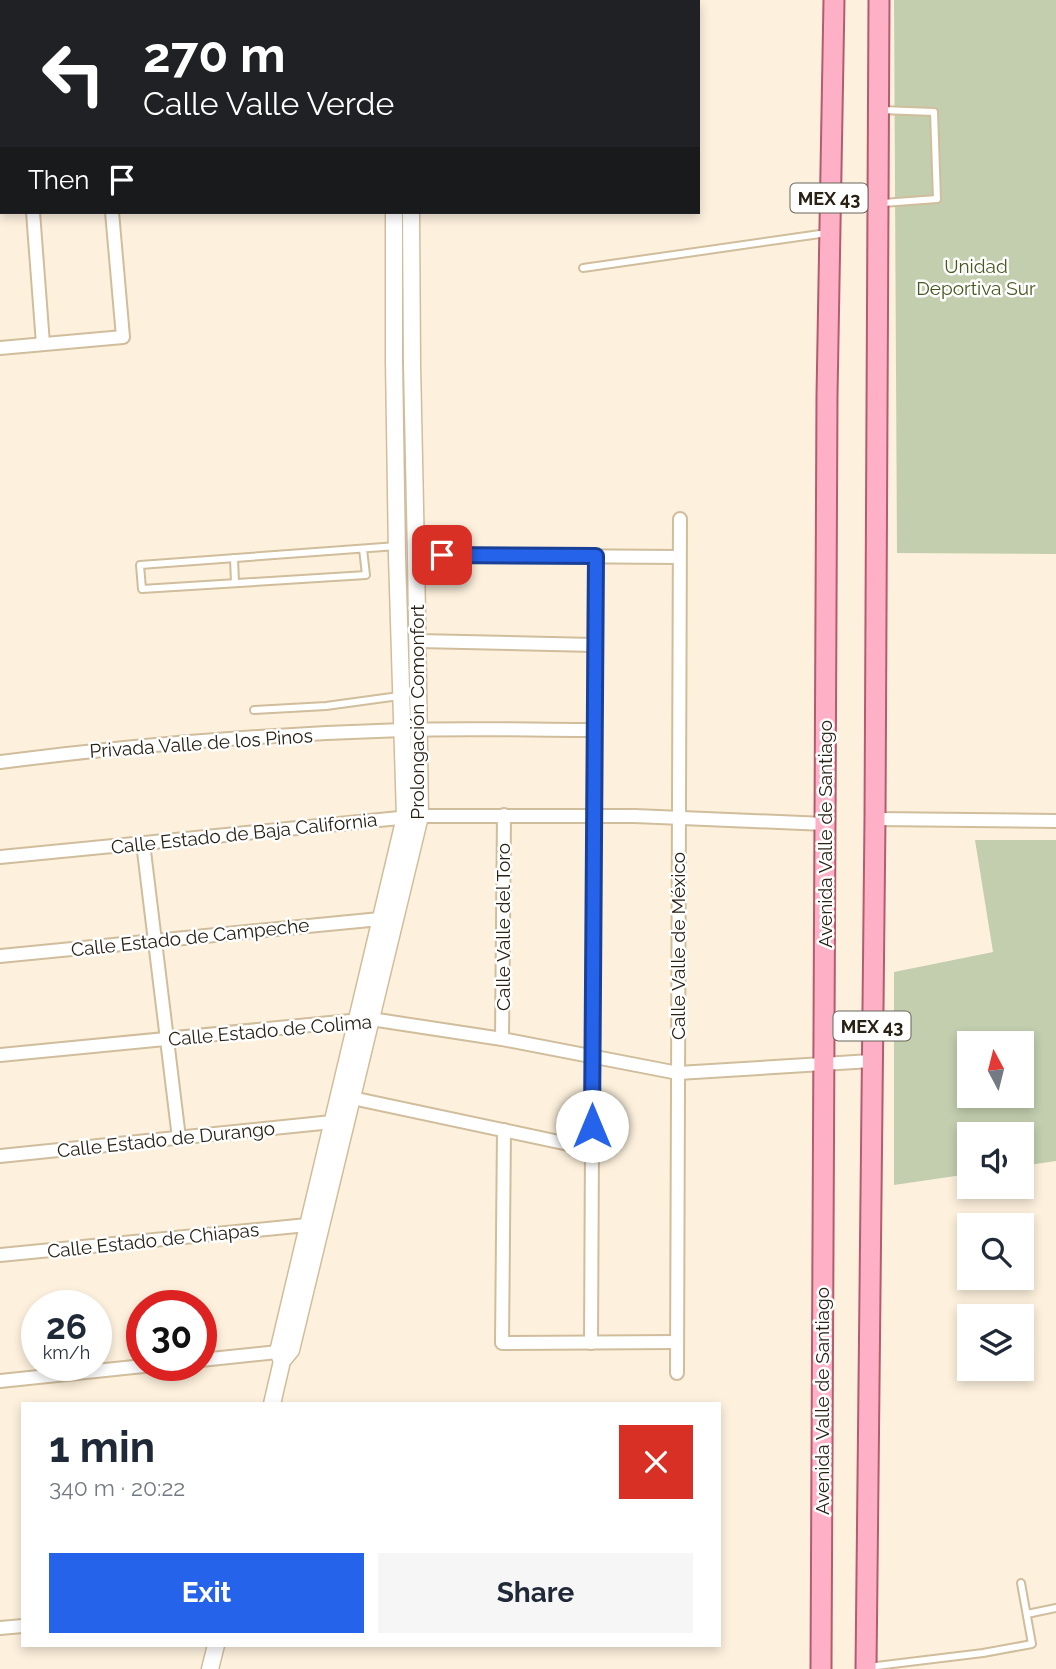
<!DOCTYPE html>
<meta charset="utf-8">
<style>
:root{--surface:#fff;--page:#f6f6f7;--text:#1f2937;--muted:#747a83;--accent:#2563eb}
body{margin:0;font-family:Raleway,sans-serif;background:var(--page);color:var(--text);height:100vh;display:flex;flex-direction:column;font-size:26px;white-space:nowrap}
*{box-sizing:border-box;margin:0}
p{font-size:23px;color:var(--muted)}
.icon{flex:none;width:38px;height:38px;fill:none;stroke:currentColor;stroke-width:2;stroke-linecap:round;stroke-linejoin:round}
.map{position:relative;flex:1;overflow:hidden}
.details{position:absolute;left:21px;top:1402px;width:700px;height:245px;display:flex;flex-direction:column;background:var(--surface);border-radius:0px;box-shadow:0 4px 10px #0003}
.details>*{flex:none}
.hud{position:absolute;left:0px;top:0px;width:700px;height:214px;box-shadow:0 4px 10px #0003;background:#202124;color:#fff;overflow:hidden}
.needle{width:46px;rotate:353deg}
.controls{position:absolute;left:957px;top:1031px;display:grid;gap:14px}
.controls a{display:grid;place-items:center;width:77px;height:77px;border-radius:0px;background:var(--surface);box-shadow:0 4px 10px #0003;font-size:35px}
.speed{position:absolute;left:21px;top:1290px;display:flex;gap:14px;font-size:35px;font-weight:700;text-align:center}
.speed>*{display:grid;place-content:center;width:91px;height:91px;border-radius:50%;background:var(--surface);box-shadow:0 4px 10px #0003;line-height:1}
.speed small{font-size:18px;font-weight:400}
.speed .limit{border:10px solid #d22;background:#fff;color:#111}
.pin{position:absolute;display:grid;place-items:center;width:60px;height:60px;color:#fff;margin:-30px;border-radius:14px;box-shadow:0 4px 10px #0006}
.me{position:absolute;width:77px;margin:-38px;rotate:0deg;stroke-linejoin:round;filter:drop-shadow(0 0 5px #0008)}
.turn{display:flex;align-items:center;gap:24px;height:147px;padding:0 28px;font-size:32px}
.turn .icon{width:91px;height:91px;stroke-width:2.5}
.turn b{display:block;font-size:49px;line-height:60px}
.then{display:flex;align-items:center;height:66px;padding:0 28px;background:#0003;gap:14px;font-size:26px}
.round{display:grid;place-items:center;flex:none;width:74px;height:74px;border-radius:0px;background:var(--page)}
.headline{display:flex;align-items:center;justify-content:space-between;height:119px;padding:0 28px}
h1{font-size:42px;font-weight:700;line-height:52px}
.cta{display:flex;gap:14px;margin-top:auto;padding:14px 28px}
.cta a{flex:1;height:80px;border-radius:0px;background:var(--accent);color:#fff;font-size:28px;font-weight:700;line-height:80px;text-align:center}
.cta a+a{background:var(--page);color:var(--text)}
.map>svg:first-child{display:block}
.green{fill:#c2ceae;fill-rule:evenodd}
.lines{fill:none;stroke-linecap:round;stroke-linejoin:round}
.service-casing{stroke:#d0bd9c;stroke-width:10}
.minor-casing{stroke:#d0bd9c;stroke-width:16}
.tertiary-casing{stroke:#d0bd9c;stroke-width:19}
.primary-casing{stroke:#b25c70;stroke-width:23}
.service{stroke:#fff;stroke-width:6}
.minor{stroke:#fff;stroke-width:12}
.tertiary{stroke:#fff;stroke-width:16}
.primary{stroke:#feb0c7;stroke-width:19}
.route-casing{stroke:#184099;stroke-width:18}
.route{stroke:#2563eb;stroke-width:12}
.labels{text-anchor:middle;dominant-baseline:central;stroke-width:5;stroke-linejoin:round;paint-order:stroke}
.shield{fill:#fff;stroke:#68645a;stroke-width:2}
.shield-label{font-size:18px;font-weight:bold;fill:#282114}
.park-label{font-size:19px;fill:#46581e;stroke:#fff}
.street-label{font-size:19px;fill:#282114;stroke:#fff}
</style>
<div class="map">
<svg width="1056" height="1669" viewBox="0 0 1056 1669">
<rect width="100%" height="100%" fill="#fdf1dd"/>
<g class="green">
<path d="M894 0H1056V554L897 553Z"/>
<path d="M975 840H1056V1161L1022 1166V1134H970L969 1174 894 1185V972L993 952ZM970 1043H1022V1096H970Z"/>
</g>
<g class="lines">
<g class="service-casing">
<g id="service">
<path d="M881 110 934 112 937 199 883 203"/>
<path d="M583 268 827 233"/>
<path d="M363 549 366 575 142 589 140 565 397 546"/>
<path d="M234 558 235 583"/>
<path d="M254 710 326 706 399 696"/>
<path d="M1027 1614 1056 1608"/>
<path d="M868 1667 983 1653 1032 1644 1021 1583"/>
</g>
</g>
<g class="minor-casing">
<g id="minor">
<path d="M93 0V2"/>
<path d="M182 0V2"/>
<path d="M264 0V2"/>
<path d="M0 16H2"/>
<path d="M0 99H2"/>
<path d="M0 187H2"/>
<path d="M33 212 43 344"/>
<path d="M0 348 123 337 112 212"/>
<path d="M416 555 679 557"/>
<path d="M418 641 595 645"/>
<path d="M0 762C134 745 268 734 403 730 466 728 531 730 594 730"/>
<path d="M875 819 1056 821"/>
<path d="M143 843 179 1138"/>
<path d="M0 857 420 816H635L825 824"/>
<path d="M0 956 380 919"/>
<path d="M502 1039 504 815"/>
<path d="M0 1055 371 1019 502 1039 678 1073 871 1061"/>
<path d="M352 1098 592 1149"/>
<path d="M504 1130 502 1343 677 1342"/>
<path d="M0 1156 332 1122"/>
<path d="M0 1255 307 1225"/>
<path d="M591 1343 595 556"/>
<path d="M201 1360 287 1351"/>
<path d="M677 1373 680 519"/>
<path d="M0 1381 153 1365"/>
<path d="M0 1628 23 1626"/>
</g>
</g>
<g class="tertiary-casing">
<g id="tertiary">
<path d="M395 2V0"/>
<path d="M411 2V0"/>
<path d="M282 1361 278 1352 405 817 397 556 394 361V212"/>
<path d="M272 1404 282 1361 291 1350 420 816 416 555 412 364 411 212"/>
<path d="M210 1669 216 1645"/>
</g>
</g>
<g class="primary-casing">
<g id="primary">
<path d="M821 1669 827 396 834 0"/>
<path d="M866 1669 875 819 879 0"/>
</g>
</g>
<use href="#service" class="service"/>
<use href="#minor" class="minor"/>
<use href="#tertiary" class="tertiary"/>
<use href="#primary" class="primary"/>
</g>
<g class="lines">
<g class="route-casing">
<path id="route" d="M442 555 596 556 592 1126"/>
</g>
<use href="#route" class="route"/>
</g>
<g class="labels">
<g class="shield">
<rect x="790.5" y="183.5" width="77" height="29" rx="5"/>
<rect x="833.5" y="1011.5" width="77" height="29" rx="5"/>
</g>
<g class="shield-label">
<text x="829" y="198">MEX 43</text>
<text x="872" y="1026">MEX 43</text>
</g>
<g class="park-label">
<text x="976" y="266">Unidad<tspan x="976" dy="22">Deportiva Sur</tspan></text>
</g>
<g class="street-label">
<text transform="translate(417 712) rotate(-90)">Prolongación Comonfort</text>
<text transform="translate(201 743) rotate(-4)">Privada Valle de los Pinos</text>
<text transform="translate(244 833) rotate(-6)">Calle Estado de Baja California</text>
<text transform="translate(825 834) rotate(-90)">Avenida Valle de Santiago</text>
<text transform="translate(503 927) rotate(-90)">Calle Valle del Toro</text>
<text transform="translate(190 937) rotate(-6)">Calle Estado de Campeche</text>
<text transform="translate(678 946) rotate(-90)">Calle Valle de México</text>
<text transform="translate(270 1030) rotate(-5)">Calle Estado de Colima</text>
<text transform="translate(166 1139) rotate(-6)">Calle Estado de Durango</text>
<text transform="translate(153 1240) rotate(-6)">Calle Estado de Chiapas</text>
<text transform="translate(822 1401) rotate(-90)">Avenida Valle de Santiago</text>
</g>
</g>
</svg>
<div class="controls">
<a><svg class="needle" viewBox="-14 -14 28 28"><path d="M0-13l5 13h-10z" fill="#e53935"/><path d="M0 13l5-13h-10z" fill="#747a83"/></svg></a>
<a><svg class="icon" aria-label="sound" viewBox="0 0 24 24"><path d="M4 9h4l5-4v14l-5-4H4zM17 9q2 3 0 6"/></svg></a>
<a><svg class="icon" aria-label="search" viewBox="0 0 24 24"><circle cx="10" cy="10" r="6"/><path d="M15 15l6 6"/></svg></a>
<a><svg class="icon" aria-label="layers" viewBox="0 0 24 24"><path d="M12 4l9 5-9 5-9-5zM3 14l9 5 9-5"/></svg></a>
</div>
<div class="speed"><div>26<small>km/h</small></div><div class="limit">30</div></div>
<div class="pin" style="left:442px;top:555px;background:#d93025"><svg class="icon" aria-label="arrive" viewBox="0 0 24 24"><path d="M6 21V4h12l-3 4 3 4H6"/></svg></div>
<svg class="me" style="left:592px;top:1126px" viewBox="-20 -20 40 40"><circle r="19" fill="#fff"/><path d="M0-13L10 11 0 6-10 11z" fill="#2563eb"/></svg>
<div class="hud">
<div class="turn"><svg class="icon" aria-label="left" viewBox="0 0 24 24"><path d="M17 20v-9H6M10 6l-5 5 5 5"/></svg><div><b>270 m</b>Calle Valle Verde</div></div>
<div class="then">Then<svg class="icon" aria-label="arrive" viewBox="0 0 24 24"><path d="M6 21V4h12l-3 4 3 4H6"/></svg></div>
</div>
<section class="details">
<div class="headline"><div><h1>1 min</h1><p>340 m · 20:22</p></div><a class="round" style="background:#d93025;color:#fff"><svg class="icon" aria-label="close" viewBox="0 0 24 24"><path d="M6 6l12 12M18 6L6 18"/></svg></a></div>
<div class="cta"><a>Exit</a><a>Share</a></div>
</section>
</div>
